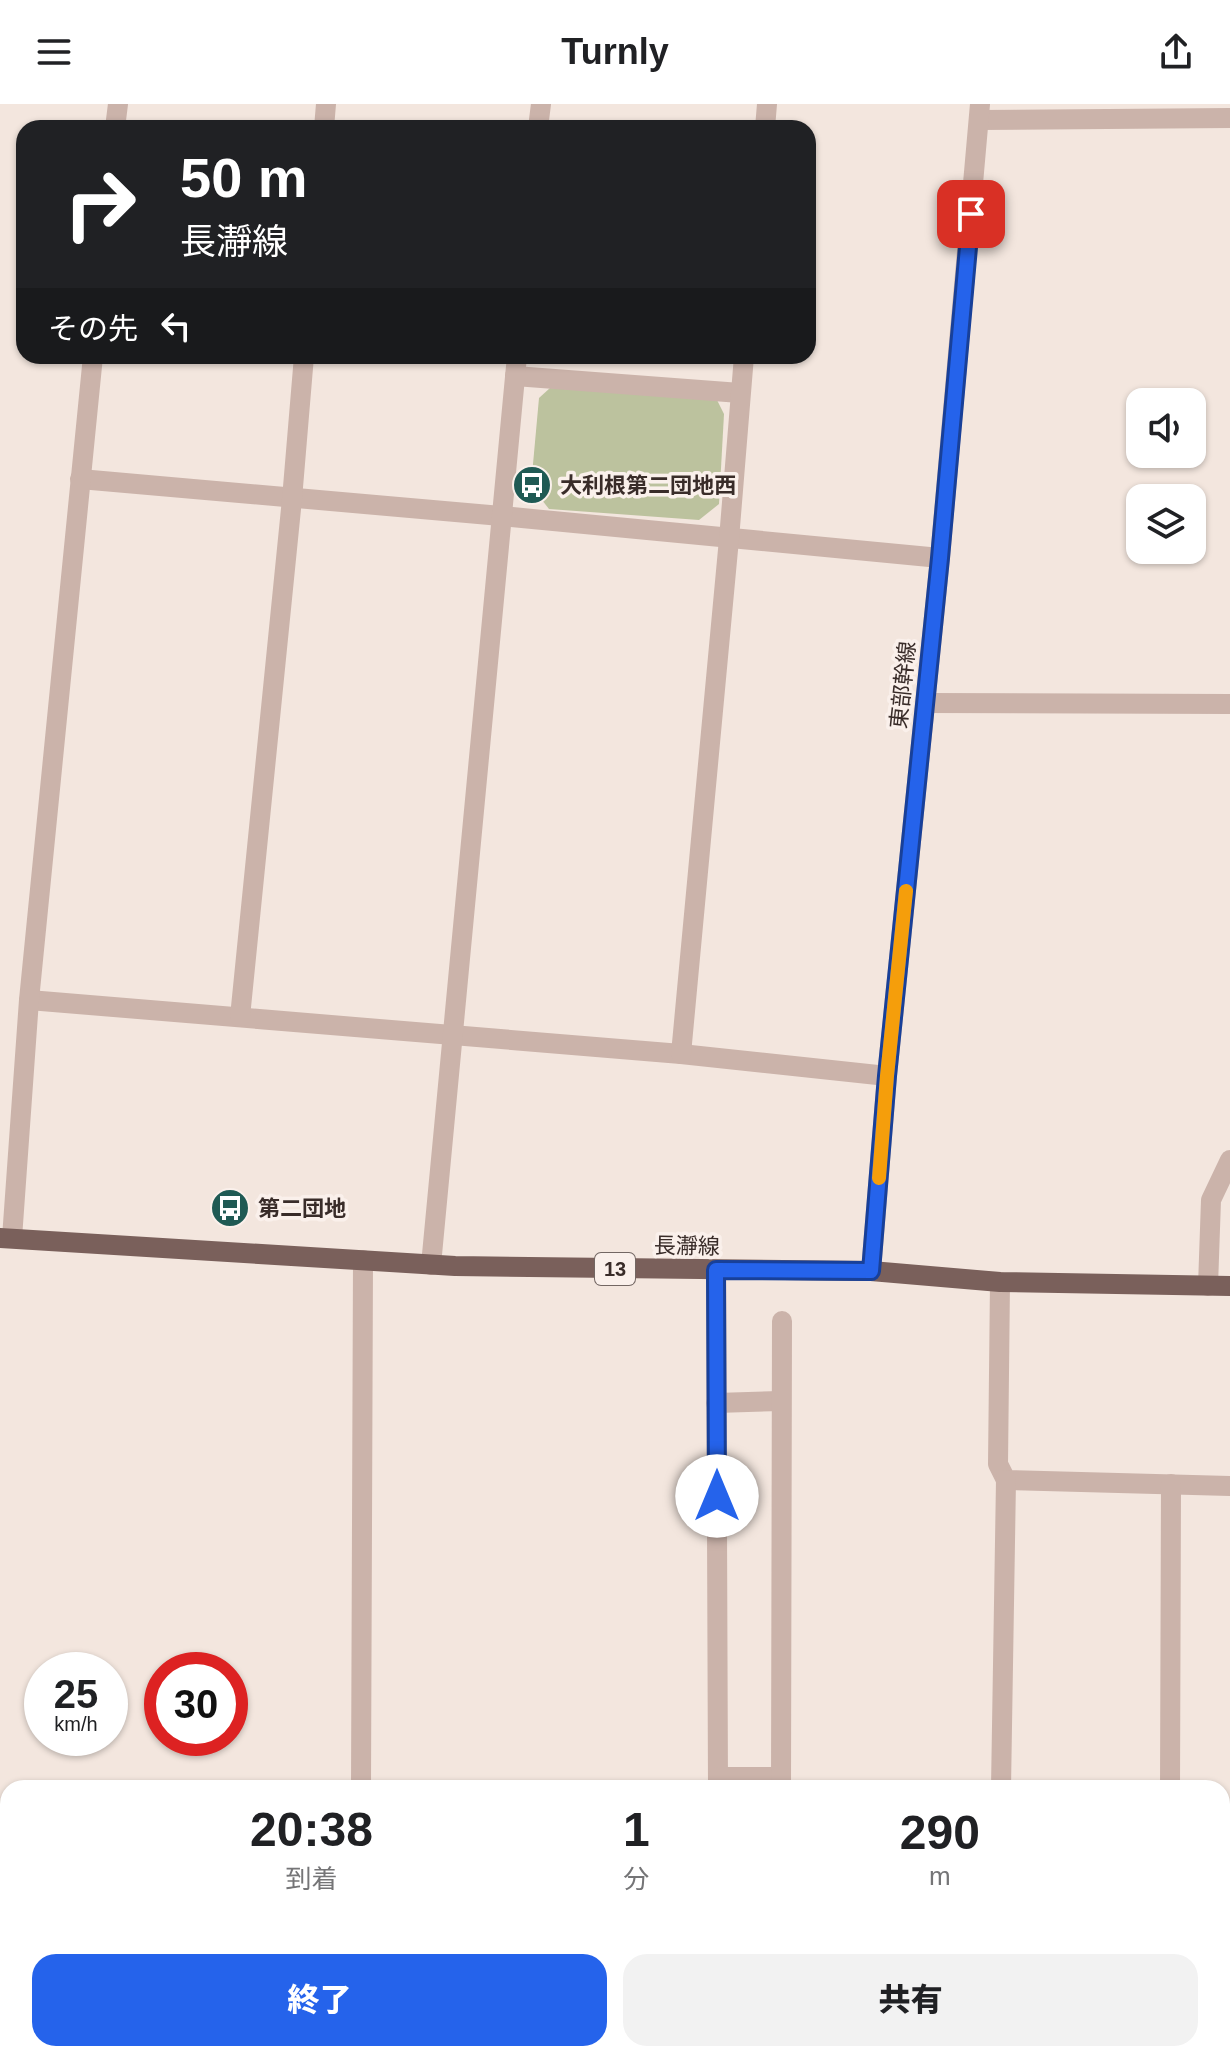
<!DOCTYPE html>
<html lang="ja">
<meta charset="utf-8">
<style>
:root{--surface:#fff;--page:#f2f2f2;--text:#202124;--muted:#757577;--accent:#2563eb}
body{margin:0;font-family:Arial,"Noto Sans JP",sans-serif;background:var(--page);color:var(--text);height:100vh;display:flex;flex-direction:column;font-size:30px;white-space:nowrap}
*{box-sizing:border-box;margin:0}
p{font-size:26px;color:var(--muted)}
.icon{flex:none;width:44px;height:44px;fill:none;stroke:currentColor;stroke-width:2;stroke-linecap:round;stroke-linejoin:round}
.map{position:relative;flex:1;overflow:hidden}
.side{position:absolute;left:0px;top:1676px;width:1230px;height:282px;display:flex;flex-direction:column;background:var(--surface);border-radius:24px 24px 0 0;box-shadow:0 2px 6px #0004}
.side>*{flex:none}
.hud{position:absolute;left:16px;top:16px;width:800px;height:244px;border-radius:24px;box-shadow:0 2px 6px #0004;background:#202124;color:#fff;overflow:hidden}
.controls{position:absolute;left:1126px;top:284px;display:grid;gap:16px}
.controls a{display:grid;place-items:center;width:80px;height:80px;border-radius:16px;background:var(--surface);box-shadow:0 2px 6px #0004;font-size:40px}
.speed{position:absolute;left:24px;top:1548px;display:flex;gap:16px;font-size:40px;font-weight:700;text-align:center}
.speed>*{display:grid;place-content:center;width:104px;height:104px;border-radius:50%;background:var(--surface);box-shadow:0 2px 6px #0004;line-height:1}
.speed small{font-size:20px;font-weight:400}
.speed .limit{border:12px solid #d22;background:#fff;color:#111}
.pin{position:absolute;display:grid;place-items:center;width:68px;height:68px;color:#fff;margin:-34px;border-radius:16px;box-shadow:0 4px 12px #0006}
.me{position:absolute;width:88px;margin:-44px;rotate:0deg;stroke-linejoin:round;filter:drop-shadow(0 0 6px #0008)}
.turn{display:flex;align-items:center;gap:28px;height:168px;padding:0 32px;font-size:36px}
.turn .icon{width:104px;height:104px;stroke-width:2.5}
.turn b{display:block;font-size:56px;line-height:68px}
.then{display:flex;align-items:center;height:76px;padding:0 32px;background:#0003;gap:16px;font-size:30px}
.eta{display:flex;justify-content:space-evenly;align-items:center;height:136px;text-align:center}
.eta b{font-size:48px;font-weight:800;line-height:56px}
.primary-button{display:flex;gap:16px;margin-top:auto;padding:16px 32px}
.primary-button a{flex:1;height:92px;border-radius:24px;background:var(--accent);color:#fff;font-size:32px;font-weight:800;line-height:92px;text-align:center}
.primary-button a+a{background:var(--page);color:var(--text)}
header{display:flex;justify-content:space-between;align-items:center;height:104px;padding:0 32px;background:var(--surface);font-size:36px;font-weight:800}
.map>svg:first-child{display:block}
.green{fill:#bcc29e}
.lines{fill:none;stroke-linecap:round;stroke-linejoin:round}
.minor{stroke:#cbb3aa;stroke-width:20}
.major{stroke:#7a605b;stroke-width:20}
.route-casing{stroke:#184099;stroke-width:20}
.route{stroke:#2563eb;stroke-width:14}
.slow{stroke:#f59e0b;stroke-width:14}
.labels{text-anchor:middle;dominant-baseline:central;stroke-width:7;stroke-linejoin:round;paint-order:stroke}
.shield{fill:#faf0eb;stroke:#736763;stroke-width:2}
.shield-label{font-size:20px;font-weight:bold;fill:#392c29}
.poi-label{font-size:22px;font-weight:bold;fill:#392c29;stroke:#faf0eb;text-anchor:start}
.street-label{font-size:22px;fill:#392c29;stroke:#faf0eb}
</style>
<header><svg class="icon" aria-label="menu" viewBox="0 0 24 24"><path d="M4 6h16M4 12h16M4 18h16"/></svg>Turnly<svg class="icon" aria-label="share" viewBox="0 0 24 24"><path d="M12 15V3M7 8l5-5 5 5M5 13v7h14v-7"/></svg></header>
<div class="map">
<svg width="1230" height="1957" viewBox="0 0 1230 1957">
<rect width="100%" height="100%" fill="#f3e6de"/>
<path class="green" d="M550 284 717 296 724 310 719 400 699 416 549 405 531 382 539 294Z"/>
<g class="lines">
<g class="minor">
<path d="M979 16 1230 14"/>
<path d="M115 24 118 0"/>
<path d="M324 24 326 0"/>
<path d="M538 24 541 0"/>
<path d="M765 24 767 0"/>
<path d="M515 272 740 289"/>
<path d="M80 375 501 412 940 454"/>
<path d="M926 599 1230 600"/>
<path d="M29 896 681 950 887 972"/>
<path d="M240 913 292 395 304 252"/>
<path d="M681 950 729 435 744 252"/>
<path d="M12 1134 29 896 93 252"/>
<path d="M431 1161 517 252"/>
<path d="M716 1166 718 1684"/>
<path d="M871 1167 887 972 940 454 980 0"/>
<path d="M1000 1178 998 1360 1006 1376 1230 1382"/>
<path d="M1208 1182 1211 1096 1230 1056"/>
<path d="M716 1299 781 1297"/>
<path d="M718 1673H781"/>
<path d="M361 1684 363 1156"/>
<path d="M781 1684 782 1217"/>
<path d="M1001 1684 1006 1376"/>
<path d="M1170 1684 1171 1380"/>
<path d="M1222 1932 1230 1927"/>
<path d="M719 1950V1957"/>
<path d="M780 1951 791 1957"/>
<path d="M360 1957V1950"/>
<path d="M994 1957 995 1950"/>
<path d="M1058 1957 1068 1950"/>
<path d="M1184 1957 1195 1950"/>
</g>
<path class="major" d="M0 1134 455 1162 871 1167 1000 1178 1230 1182"/>
</g>
<g class="lines">
<g class="route-casing">
<path id="route" d="M717 1392 716 1166 871 1167 887 972 940 454 971 110"/>
</g>
<use href="#route" class="route"/>
<path class="slow" d="M879 1074 887 972 906 787"/>
</g>
<defs>
<g id="bus-disc" transform="scale(2)"><circle r="9.5" fill="#1f5a54" stroke="#faf0eb"/><path d="M-5-6H5V4H4V6H2V4H-2V6H-4V4H-5ZM-3.5-4V0h7V-4ZM-3.5 1.2v1.5H-2V1.2ZM2 1.2v1.5H3.5V1.2Z" fill="#fff"/></g>
</defs>
<g fill-rule="evenodd">
<use href="#bus-disc" x="532" y="381"/>
<use href="#bus-disc" x="230" y="1104"/>
</g>
<g class="labels">
<rect class="shield" x="595" y="1149" width="40" height="32" rx="6"/>
<g class="shield-label">
<text x="615" y="1165">13</text>
</g>
<g class="poi-label">
<text x="560" y="381">大利根第二団地西</text>
<text x="258" y="1104">第二団地</text>
</g>
<g class="street-label">
<text transform="translate(903 581) rotate(-84)">東部幹線</text>
<text transform="translate(687 1142) rotate(1)">長瀞線</text>
</g>
</g>
</svg>
<div class="controls">
<a><svg class="icon" aria-label="sound" viewBox="0 0 24 24"><path d="M4 9h4l5-4v14l-5-4H4zM17 9q2 3 0 6"/></svg></a>
<a><svg class="icon" aria-label="layers" viewBox="0 0 24 24"><path d="M12 4l9 5-9 5-9-5zM3 14l9 5 9-5"/></svg></a>
</div>
<div class="speed"><div>25<small>km/h</small></div><div class="limit">30</div></div>
<div class="pin" style="left:971px;top:110px;background:#d93025"><svg class="icon" aria-label="arrive" viewBox="0 0 24 24"><path d="M6 21V4h12l-3 4 3 4H6"/></svg></div>
<svg class="me" style="left:717px;top:1392px" viewBox="-20 -20 40 40"><circle r="19" fill="#fff"/><path d="M0-13L10 11 0 6-10 11z" fill="#2563eb"/></svg>
<div class="hud">
<div class="turn"><svg class="icon" aria-label="right" viewBox="0 0 24 24"><path d="M7 20v-9h11M14 6l5 5-5 5"/></svg><div><b>50 m</b>長瀞線</div></div>
<div class="then">その先<svg class="icon" aria-label="left" viewBox="0 0 24 24"><path d="M17 20v-9H6M10 6l-5 5 5 5"/></svg></div>
</div>
<section class="side">
<div class="eta">
<div><b>20:38</b><p>到着</p></div>
<div><b>1</b><p>分</p></div>
<div><b>290</b><p>m</p></div>
</div>
<div class="primary-button"><a>終了</a><a>共有</a></div>
</section>
</div>
